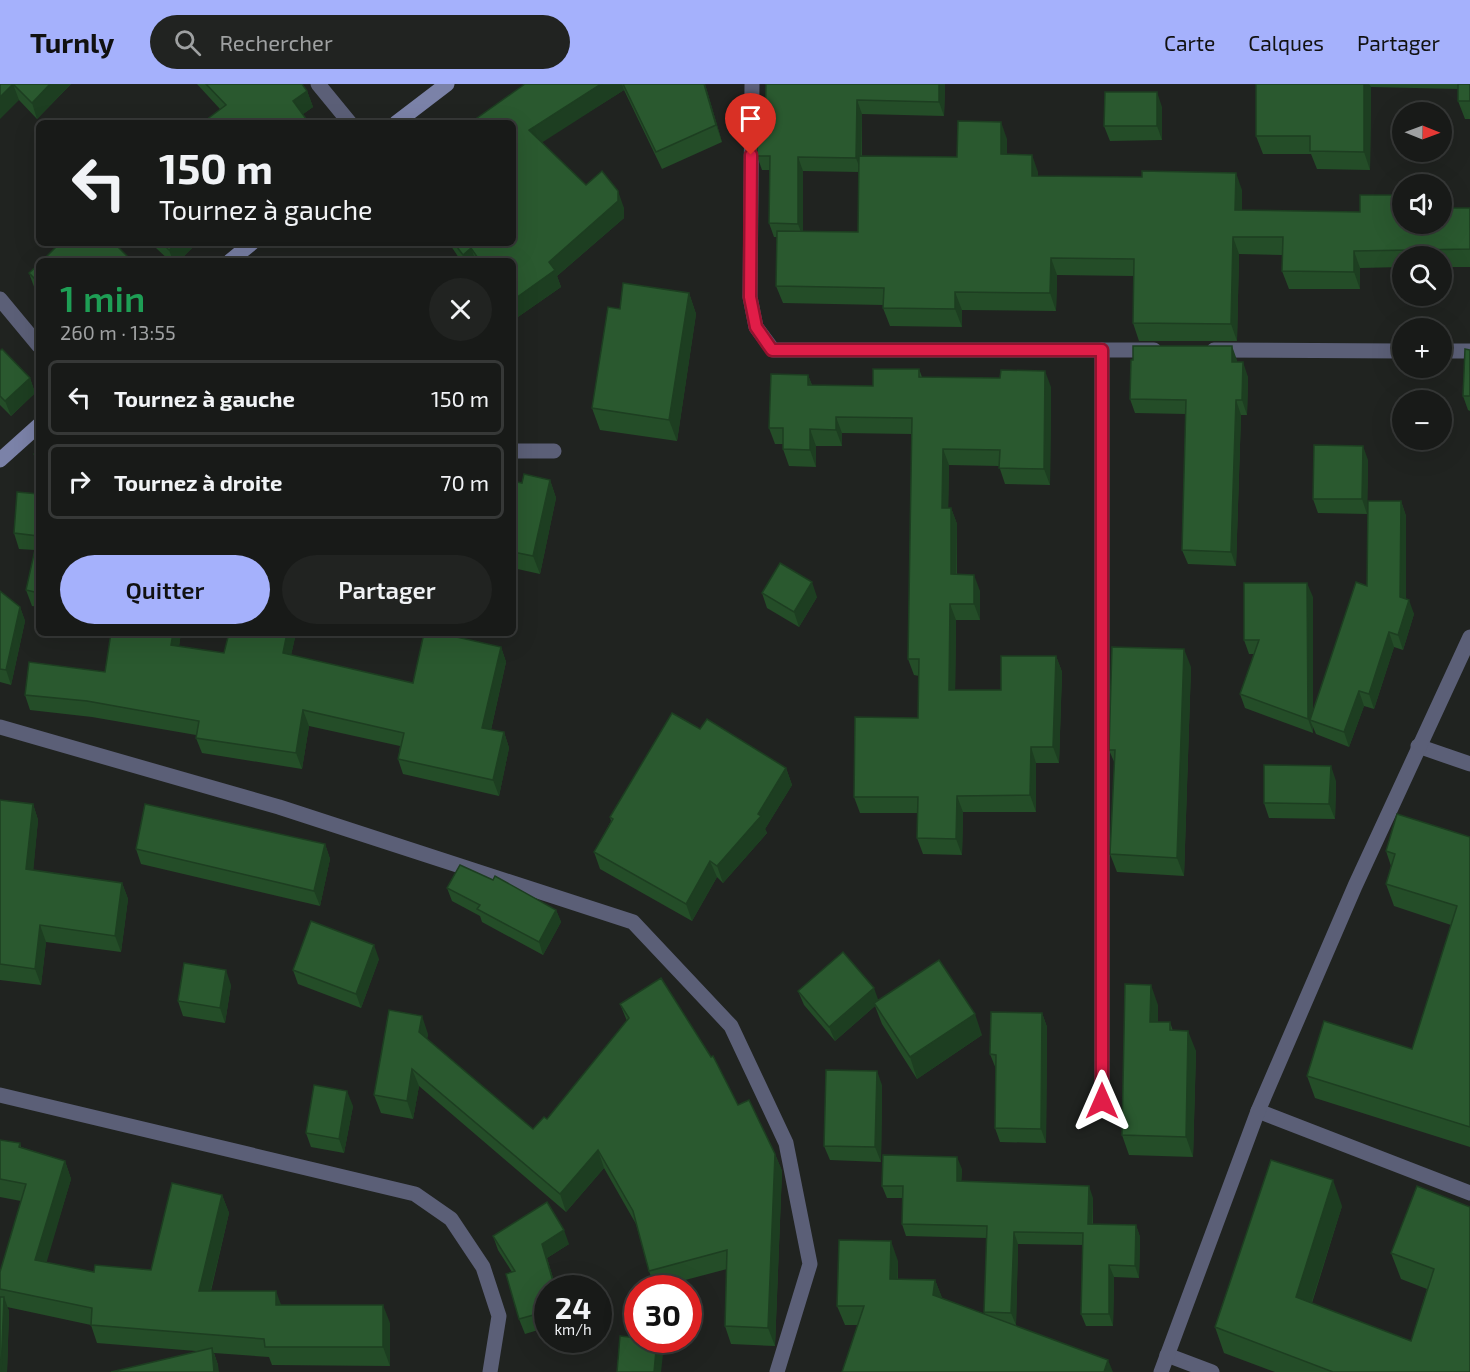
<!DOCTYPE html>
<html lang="fr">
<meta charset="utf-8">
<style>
:root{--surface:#181a18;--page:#212321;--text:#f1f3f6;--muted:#9fa1a2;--line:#363837;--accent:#a5b1fc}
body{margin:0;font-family:"Exo 2",sans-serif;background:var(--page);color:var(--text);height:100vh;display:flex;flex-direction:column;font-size:22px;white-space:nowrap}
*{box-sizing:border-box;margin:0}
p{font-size:20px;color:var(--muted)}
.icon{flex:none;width:33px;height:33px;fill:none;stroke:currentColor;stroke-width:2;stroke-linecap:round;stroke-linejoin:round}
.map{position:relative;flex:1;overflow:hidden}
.sheet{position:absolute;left:36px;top:174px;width:480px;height:378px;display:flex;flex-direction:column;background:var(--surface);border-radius:9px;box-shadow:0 6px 24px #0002,0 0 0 2px var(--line)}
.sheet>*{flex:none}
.banner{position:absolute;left:36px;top:36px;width:480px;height:126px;border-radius:9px;box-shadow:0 6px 24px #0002,0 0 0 2px var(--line);background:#181a18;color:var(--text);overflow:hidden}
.needle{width:39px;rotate:91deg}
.fabs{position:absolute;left:1392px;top:18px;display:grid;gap:12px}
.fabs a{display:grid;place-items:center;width:60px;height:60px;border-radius:50%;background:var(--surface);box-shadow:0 6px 24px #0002,0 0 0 2px var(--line);font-size:30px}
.speed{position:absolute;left:534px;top:1191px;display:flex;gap:12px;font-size:30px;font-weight:700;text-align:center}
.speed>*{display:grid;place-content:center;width:78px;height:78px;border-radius:50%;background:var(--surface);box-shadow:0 6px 24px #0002,0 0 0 2px var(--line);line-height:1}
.speed small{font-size:15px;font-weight:400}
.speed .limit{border:9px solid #d22;background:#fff;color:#111}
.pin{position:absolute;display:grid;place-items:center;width:51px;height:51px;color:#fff;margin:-62px -26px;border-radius:50% 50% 50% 0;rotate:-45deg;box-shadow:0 0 6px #0007}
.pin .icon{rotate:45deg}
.me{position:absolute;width:66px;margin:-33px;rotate:0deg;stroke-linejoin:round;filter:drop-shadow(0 0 4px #0008)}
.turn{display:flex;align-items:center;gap:21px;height:126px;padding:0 24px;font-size:27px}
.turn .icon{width:78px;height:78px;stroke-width:2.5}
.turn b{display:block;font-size:42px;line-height:51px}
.round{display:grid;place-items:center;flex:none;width:63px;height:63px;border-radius:32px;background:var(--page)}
.summary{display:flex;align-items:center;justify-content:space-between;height:102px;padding:0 24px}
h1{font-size:36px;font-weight:600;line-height:45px;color:#1e9e55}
.button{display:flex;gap:12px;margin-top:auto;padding:12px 24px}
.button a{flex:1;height:69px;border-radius:36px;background:var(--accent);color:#111;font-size:24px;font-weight:600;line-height:69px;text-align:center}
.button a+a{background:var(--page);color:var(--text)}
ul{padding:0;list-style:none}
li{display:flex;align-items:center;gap:18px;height:75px;margin:0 12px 9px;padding:0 12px;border:3px solid var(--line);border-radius:9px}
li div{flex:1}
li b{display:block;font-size:22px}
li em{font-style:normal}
header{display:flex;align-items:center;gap:36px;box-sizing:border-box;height:84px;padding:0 30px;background:var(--accent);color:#111}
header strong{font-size:28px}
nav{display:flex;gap:33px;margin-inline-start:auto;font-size:21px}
.search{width:420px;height:54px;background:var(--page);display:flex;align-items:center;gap:15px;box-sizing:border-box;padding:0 21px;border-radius:33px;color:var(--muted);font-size:22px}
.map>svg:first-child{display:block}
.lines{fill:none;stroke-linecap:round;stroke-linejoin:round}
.street{stroke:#5b5f77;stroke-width:15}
.secondary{stroke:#7b82a8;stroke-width:15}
.wall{fill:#244d28;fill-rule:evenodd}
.shaded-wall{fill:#1d3e21}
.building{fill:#2a592f;stroke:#1d3e21;stroke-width:1.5}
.route-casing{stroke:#92132f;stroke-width:15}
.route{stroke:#e11d48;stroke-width:10}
</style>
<header>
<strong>Turnly</strong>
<div class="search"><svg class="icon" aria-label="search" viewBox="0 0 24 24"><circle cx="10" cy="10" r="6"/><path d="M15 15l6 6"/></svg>Rechercher</div>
<nav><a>Carte</a><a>Calques</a><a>Partager</a></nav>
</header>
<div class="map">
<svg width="1470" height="1288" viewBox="0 0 1470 1288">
<rect width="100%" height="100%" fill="#202320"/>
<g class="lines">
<g class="street">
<path d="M318 0 350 39"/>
<path d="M752 0 750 213 756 243 773 266H1154"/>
<path d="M0 215 39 262"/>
<path d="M1102 266V1017"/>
<path d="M1214 266 1402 267"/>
<path d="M1442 267H1470"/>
<path d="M513 367H554"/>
<path d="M0 643 279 723 633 838 731 942 786 1059 810 1180 777 1288"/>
<path d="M1418 662 1470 680"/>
<path d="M0 1011 415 1110 451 1135 483 1183 499 1232 490 1288"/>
<path d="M1258 1027 1470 1109"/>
<path d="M1167 1271 1212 1288"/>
<path d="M1161 1288 1258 1027 1355 802 1470 553"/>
</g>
<g class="secondary">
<path d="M396 39 447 0"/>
<path d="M230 177 252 159"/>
<path d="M0 376 39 341"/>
</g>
</g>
<g class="wall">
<path d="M0 0H71L37 35 19 16Z"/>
<path d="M197 0H302L307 7 313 23 303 30 220 25Z"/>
<path d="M525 0H705L722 58 662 85 624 6 541 58 586 101 624 124V134L557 192 561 203 515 235 513 232V177H461L449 159H513Z"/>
<path d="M766 0H945L944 32 862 30V72L957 73 1007 55V70L1038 88V92L1242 106V126L1402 140 1470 124V183H1442V172H1402V183L1360 184V205H1289L1282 187V171L1239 170 1237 257H1139L1133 239V192L1057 191 1056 227 962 226V243L890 242 883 224V221L783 219 776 202 777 153H774L769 139 770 86H762L757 72 765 44ZM803 87 859 88 858 148 803 147Z"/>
<path d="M1256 0H1470V35H1465L1458 17V5L1371 3 1370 86 1317 85 1311 70H1263L1256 52Z"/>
<path d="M1162 23V56L1110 57 1104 42Z"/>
<path d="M154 159H197L179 177H170L156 164Z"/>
<path d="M39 180V213L37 211 29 189Z"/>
<path d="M689 209 696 230 677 357 600 346 592 324 620 225Z"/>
<path d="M1470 266V327L1468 326 1463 312Z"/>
<path d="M0 267 30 294 35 309 11 332 0 321Z"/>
<path d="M1237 276V278L1248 293 1247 331H1241L1236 482 1188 480 1182 466 1186 330 1135 329 1130 315Z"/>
<path d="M919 285 922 293 1051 303 1050 401 1005 400 999 382 949 381 948 424H951L957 440V490L980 507V536H956L955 606H1001L1056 572 1062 588 1059 679H1036V728H963L962 771 923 770 917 754 918 729H860L854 713 918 634 919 592 914 591 908 575 912 350 842 349V362H816V383L789 382 783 365V360H775L769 344 808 291 812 301 873 302Z"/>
<path d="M39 364V382L34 370Z"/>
<path d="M1368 376 1367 430 1318 429 1313 415Z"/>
<path d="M550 396 556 414 540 490 513 484V397L522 399Z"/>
<path d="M39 410V523L32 522 26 506 35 466 19 465 14 449Z"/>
<path d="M1401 417 1406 432V515L1414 530 1403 566 1394 563 1374 625 1364 622 1349 663 1316 650 1313 643V649L1245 624 1240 610 1254 570H1249L1244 556 1313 513V629L1367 502Z"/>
<path d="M0 507 20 523 25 537 11 601 0 598Z"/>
<path d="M762 509 817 513 799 543 767 524Z"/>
<path d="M111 549H181L179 562 224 569 229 549H296L291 571 413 599 501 563 506 578 491 646 504 648 509 664 499 712 403 690 398 675 400 662 309 642 302 685 202 669 196 654V651L92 633 30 626 25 611 105 588Z"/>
<path d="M1191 583 1184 792 1117 788 1110 770 1115 680 1109 666Z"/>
<path d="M700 645 786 684 792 701 765 745 767 749 723 799 717 793 692 837 600 785 594 768 611 737 610 733Z"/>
<path d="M1336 697 1335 735 1269 734 1264 719Z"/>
<path d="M0 716 33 720 38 736 33 786 122 799 128 815 121 868 46 858 41 901 0 896Z"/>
<path d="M1470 753V1063L1315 1014 1307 992 1412 965 1451 841 1394 822 1386 800 1391 782 1386 767Z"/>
<path d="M325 760 330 775 320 822 141 780 136 765Z"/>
<path d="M447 804 556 826 561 838 543 871 482 838 480 832 452 817Z"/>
<path d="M379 875 361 924 298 900 293 886Z"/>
<path d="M231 901 225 939 183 932 178 917Z"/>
<path d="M798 907 879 916 982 951 917 995 882 940 875 922 835 957 804 921Z"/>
<path d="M620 920 738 1021 775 1070 782 1087 775 1262 731 1260 725 1242 727 1185 655 1204 649 1187 636 1140 604 1084 566 1128 419 1002 413 1035 381 1029 374 1011 428 950 427 955 533 1045 547 1035 627 937Z"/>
<path d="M1158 921V938H1170L1173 947 1196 967 1193 1073 1129 1071 1122 1051Z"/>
<path d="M1042 929 1047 943 1046 1059 1000 1058 995 1044 996 985 990 970Z"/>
<path d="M882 1001 881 1078 830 1076 824 1062Z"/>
<path d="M353 1022 344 1069 311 1063 306 1049Z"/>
<path d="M0 1056 20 1059 21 1063 65 1077 71 1095 46 1178 94 1188 151 1186 222 1111 229 1129 211 1207 281 1221 390 1239V1282L272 1281 269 1273 214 1269 218 1281 196 1267 97 1259 91 1241 7 1223 9 1227 7 1288H0V1188L21 1117 0 1113Z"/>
<path d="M962 1085 961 1097 1093 1114V1140L1136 1141 1140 1153 1139 1194 1114 1193 1113 1242H1086L1081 1230 1083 1161 1018 1160 1016 1241H845L837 1222 898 1177V1195L935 1196 942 1214 985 1230 984 1228 987 1154 906 1152 902 1140 903 1114H887L882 1102Z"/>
<path d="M1417 1102 1470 1288H1275L1224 1269 1215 1243 1342 1122 1312 1219 1411 1257 1427 1205 1401 1195 1391 1169Z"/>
<path d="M493 1152 569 1160 547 1174 556 1204H548V1243L525 1250 519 1235 512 1188 498 1166Z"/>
</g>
<g class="shaded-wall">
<path d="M13 0 19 16 0 35V13Z"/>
<path d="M50 0H71L37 35 32 19Z"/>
<path d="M601 0H622L624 6 535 63 529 46Z"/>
<path d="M704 0H705L722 58 716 41Z"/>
<path d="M939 0H945L944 32 939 18Z"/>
<path d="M1364 0H1369L1371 3 1370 86 1364 68Z"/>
<path d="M307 7 313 23 299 33 293 17Z"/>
<path d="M1157 8 1162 23V56L1157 42Z"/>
<path d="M857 16 862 30 861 88 856 74Z"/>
<path d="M1001 38 1007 55V87L1001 70Z"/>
<path d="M1032 71 1038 88V109L1032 92Z"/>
<path d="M798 73 803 87V154L798 140Z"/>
<path d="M1236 89 1242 106V143L1235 126Z"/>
<path d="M618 107 624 124V134L557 192 561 203 515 235 513 229V216Z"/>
<path d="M1233 153 1239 170 1237 257 1231 240Z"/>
<path d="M176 159H197L179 177H173L169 166Z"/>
<path d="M471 164 476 177H465L463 171Z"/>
<path d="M1354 167 1360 184V205L1354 188Z"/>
<path d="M1051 174 1057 191 1056 227 1050 209Z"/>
<path d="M955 208 962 226V243L955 225Z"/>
<path d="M689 209 696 230 677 357 669 336Z"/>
<path d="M1232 262 1237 276V292L1232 278Z"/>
<path d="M1243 278 1248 293 1247 331 1242 316Z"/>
<path d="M1045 287 1051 303 1050 401 1044 385Z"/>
<path d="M808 291 814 307 808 301Z"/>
<path d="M30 294 35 309 11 332 5 317Z"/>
<path d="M1236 316 1241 331 1236 482 1231 468Z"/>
<path d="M836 333 842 349V362L836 346Z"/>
<path d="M810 345 816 362V383L810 366Z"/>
<path d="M1363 362 1368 376 1367 430 1362 415Z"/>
<path d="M943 365 949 381 948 440 942 424Z"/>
<path d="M550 396 556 414 540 490 533 472Z"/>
<path d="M1401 417 1406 432V526L1409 516 1414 530 1403 566 1398 551 1400 513Z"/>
<path d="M951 424 957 440 956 506 951 490Z"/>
<path d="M974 491 980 507V536L974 520Z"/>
<path d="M812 498 817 513 799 543 794 528Z"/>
<path d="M1307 499 1313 513V637L1310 636 1313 643V649L1308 635Z"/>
<path d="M950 520 956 536 955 622 949 606Z"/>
<path d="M20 523 25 537 11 601 6 586Z"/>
<path d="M1389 548 1394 563 1374 625 1369 610Z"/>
<path d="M173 549H181L177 576 171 561Z"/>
<path d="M287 549H296L288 585 283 569Z"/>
<path d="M501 563 506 578 488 659 482 644Z"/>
<path d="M1184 565 1191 583 1184 792 1177 774Z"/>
<path d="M1056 572 1062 588 1059 679 1053 663Z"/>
<path d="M1359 607 1364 622 1349 663 1344 648Z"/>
<path d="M303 626 309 642 302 685 296 669Z"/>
<path d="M504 648 509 664 499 712 493 696Z"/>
<path d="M1031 663 1036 679V728L1030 711Z"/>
<path d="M1331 682 1336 697 1335 735 1329 720Z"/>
<path d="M786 684 792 701 765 745 767 749 723 799 717 782 758 730Z"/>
<path d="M957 712 963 728 962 771 956 755Z"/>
<path d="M33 720 38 736 32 801 26 785Z"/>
<path d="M325 760 330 775 320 822 314 807Z"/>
<path d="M710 777 717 793 692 837 686 820Z"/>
<path d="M122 799 128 815 121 868 115 852Z"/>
<path d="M556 826 561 838 543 871 539 858Z"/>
<path d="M40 841 46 858 41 901 35 885Z"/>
<path d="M374 861 379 875 361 924 356 910Z"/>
<path d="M226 886 231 901 225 939 220 924Z"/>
<path d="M1151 901 1158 921V958L1150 938Z"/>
<path d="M874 904 879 918 874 919 875 922 835 957 829 943Z"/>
<path d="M1042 929 1047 943 1046 1059 1041 1045Z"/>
<path d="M975 930 982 951 917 995 910 973Z"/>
<path d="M422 932 428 950 425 966 419 948Z"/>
<path d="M1188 947 1196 967 1193 1073 1186 1053Z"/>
<path d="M412 985 419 1002 413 1035 407 1017Z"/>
<path d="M877 987 882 1001 881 1078 875 1063Z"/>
<path d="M347 1007 353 1022 344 1069 339 1055Z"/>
<path d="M598 1066 604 1084 566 1128 560 1110Z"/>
<path d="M775 1070 782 1087 775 1262 768 1244Z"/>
<path d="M957 1073 962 1085 961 1109 957 1097Z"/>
<path d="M65 1077 71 1095 42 1194 35 1176Z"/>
<path d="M1333 1096 1342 1122 1305 1239 1296 1213Z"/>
<path d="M1089 1102 1093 1114 1092 1151 1088 1140Z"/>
<path d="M222 1111 229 1129 206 1226 199 1207Z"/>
<path d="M1136 1141 1140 1153 1139 1194 1135 1182Z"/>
<path d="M564 1146 569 1160 547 1174 556 1204H555L542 1160Z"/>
<path d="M1014 1148 1018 1160 1016 1241 1011 1229Z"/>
<path d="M891 1157 898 1177 897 1215 890 1195Z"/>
<path d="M1109 1181 1114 1193 1113 1242 1109 1230Z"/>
<path d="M935 1196 943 1216 933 1211Z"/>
<path d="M276 1207 283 1226 276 1221Z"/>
<path d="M4 1213 9 1227 7 1288H1Z"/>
<path d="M383 1221 390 1239V1282L383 1263Z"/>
<path d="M657 1256 663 1270 661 1288H654Z"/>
<path d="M212 1264 218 1281 219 1288H214Z"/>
<path d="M1108 1276 1113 1288H1104Z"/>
</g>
<g class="building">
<path d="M0 0H50L32 19 13 0 0 13Z"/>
<path d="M206 0H302L307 7 293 17 309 39H202L226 21Z"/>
<path d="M525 0H601L529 46 586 101 602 87 618 107V117L549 178 555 186 513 216V177H480L471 164 463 171 454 159H513V39H470Z"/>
<path d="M623 0H704L716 41 656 68Z"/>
<path d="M766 0H939V18L857 16 856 74 798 73V140L769 139 770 72H757L758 44H765Z"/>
<path d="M1256 0H1364V68L1310 67V52H1256Z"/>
<rect x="1458" y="0" width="12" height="17"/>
<path d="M1105 8H1157V42H1104Z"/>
<path d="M958 37 1001 38V70L1032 71V92L1142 93V87L1236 89 1235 126 1360 128V111H1402V140H1442V124H1470V165L1354 167V188L1282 187 1283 153H1233L1231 240 1133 239 1134 175 1051 174 1050 209 955 208V225L883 224 884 204 776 202 777 147 858 148 859 72 957 73Z"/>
<path d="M60 159H114L132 177H42Z"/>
<path d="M162 159H176L169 166Z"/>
<path d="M39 180V199L29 189Z"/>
<path d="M623 199 689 209 669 336 592 324 608 223 620 225Z"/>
<path d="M1133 262H1232V278H1243L1242 316H1236L1231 468 1182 466 1186 316 1130 315 1131 276H1133Z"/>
<path d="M2 265 30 294 5 317 0 312V267Z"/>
<path d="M1465 265 1470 266V312H1463Z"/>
<path d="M873 285H919V293L1000 294 1001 286 1045 287 1044 385 999 384 1000 366 943 365 942 424H951V490L974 491V520H950L949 606H1001V572H1056L1053 663H1031L1030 711 957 712 956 755 917 754 918 713H854L855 633 918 634 919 575H908L912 334 836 333V346L810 345V366L783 365V344H769L771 290 808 291V301L873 302Z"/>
<path d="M1314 361 1363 362 1362 415H1313Z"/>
<path d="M39 364V373L34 370Z"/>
<path d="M524 390 550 396 533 472 513 468V397L522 399Z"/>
<path d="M17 408 39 410V509L26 506 38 452 14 449Z"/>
<path d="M1368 417H1401L1400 513 1409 516 1398 551 1389 548 1369 610 1359 607 1344 648 1310 636 1356 498 1367 502Z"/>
<path d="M780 479 812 498 794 528 762 509Z"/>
<path d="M1244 499H1307L1308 635 1240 610 1259 556H1244Z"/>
<path d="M0 507 20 523 6 586 0 585Z"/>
<path d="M111 549H173L171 561 224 569 229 549H287L283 569 413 599 424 549H439L501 563 482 644 504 648 493 696 398 675 404 649 303 626 296 669 196 654 199 637 87 617 25 611 29 578 105 588Z"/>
<path d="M1112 563 1184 565 1177 774 1110 770 1115 666H1109Z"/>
<path d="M672 629 700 645 707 635 786 684 758 730 761 732 717 782 710 777 686 820 594 768 613 735 610 733Z"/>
<path d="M1264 681 1331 682 1329 720 1264 719Z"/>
<path d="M0 716 33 720 26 785 122 799 115 852 40 841 35 885 0 880Z"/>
<path d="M145 720 325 760 314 807 136 765Z"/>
<path d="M1397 730 1470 753V1043L1307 992 1324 937 1412 965 1457 822 1386 800 1395 770 1386 767Z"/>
<path d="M460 781 493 796 495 792 556 826 539 858 477 825 480 821 447 804Z"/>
<path d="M311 837 374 861 356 910 293 886Z"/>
<path d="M843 868 874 904 829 943 798 907Z"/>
<path d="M939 876 975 930 910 973 874 919Z"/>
<path d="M184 879 226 886 220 924 178 917Z"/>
<path d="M661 894 711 973 713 972 738 1021 749 1016 775 1070 768 1244 725 1242 727 1166 649 1187 633 1127 598 1066 560 1110 412 985 407 1017 374 1011 389 926 422 932 419 948 533 1045 544 1033 547 1035 629 934 620 920Z"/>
<path d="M1125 900 1151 901 1150 938H1170V946L1188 947 1186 1053 1122 1051Z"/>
<path d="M991 928 1042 929 1041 1045 995 1044 996 971 990 970Z"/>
<path d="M826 986 877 987 875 1063 824 1062Z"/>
<path d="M314 1001 347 1007 339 1055 306 1049Z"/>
<path d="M0 1056 20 1059 19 1063 65 1077 35 1176 94 1188 95 1181 151 1186 172 1099 222 1111 199 1207H276V1221H383V1263H265L264 1255 91 1241 92 1224 0 1205V1188L26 1100 0 1095Z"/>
<path d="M883 1071 957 1073V1097L1089 1102 1088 1140 1136 1141 1135 1182 1109 1181V1230H1081L1083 1149 1014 1148 1011 1229 984 1228 987 1142 902 1140 903 1102H882Z"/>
<path d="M1271 1076 1333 1096 1296 1213 1411 1257 1434 1185 1391 1169 1417 1102 1470 1123V1288H1333L1215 1243Z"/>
<path d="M547 1118 564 1146 542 1160 555 1204H548V1227L519 1235 506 1190 515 1187 493 1152Z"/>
<path d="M839 1156 891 1157 890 1195 935 1196 933 1211 1108 1276 1104 1288H842L864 1222H837Z"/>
<path d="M0 1213H4L1 1288H0Z"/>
<path d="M620 1252 638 1254V1256H657L654 1288H617Z"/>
<path d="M212 1264 214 1288H111Z"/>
</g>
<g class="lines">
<g class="route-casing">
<path id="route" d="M751 71 750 213 756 243 772 266H1102V1017"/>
</g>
<use href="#route" class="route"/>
</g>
</svg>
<div class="fabs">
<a><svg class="needle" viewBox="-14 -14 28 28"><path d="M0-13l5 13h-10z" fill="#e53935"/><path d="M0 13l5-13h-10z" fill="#9fa1a2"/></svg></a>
<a><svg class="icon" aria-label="sound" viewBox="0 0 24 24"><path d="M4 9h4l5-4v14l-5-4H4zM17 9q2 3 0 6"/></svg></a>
<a><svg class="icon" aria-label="search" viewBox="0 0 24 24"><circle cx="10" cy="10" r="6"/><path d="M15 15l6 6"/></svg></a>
<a>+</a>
<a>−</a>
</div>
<div class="speed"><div>24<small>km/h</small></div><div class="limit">30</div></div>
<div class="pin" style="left:751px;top:71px;background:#d93025"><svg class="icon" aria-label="arrive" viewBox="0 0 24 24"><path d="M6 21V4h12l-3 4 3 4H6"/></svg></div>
<svg class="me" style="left:1102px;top:1017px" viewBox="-20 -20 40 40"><path d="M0-17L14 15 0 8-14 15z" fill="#e11d48" stroke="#fff" stroke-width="4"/></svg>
<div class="banner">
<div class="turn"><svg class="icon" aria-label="left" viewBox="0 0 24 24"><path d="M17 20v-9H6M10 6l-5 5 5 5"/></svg><div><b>150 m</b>Tournez à gauche</div></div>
</div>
<section class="sheet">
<div class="summary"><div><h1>1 min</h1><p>260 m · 13:55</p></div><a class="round"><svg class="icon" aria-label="close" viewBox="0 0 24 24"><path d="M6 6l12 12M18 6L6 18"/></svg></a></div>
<ul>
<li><svg class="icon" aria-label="left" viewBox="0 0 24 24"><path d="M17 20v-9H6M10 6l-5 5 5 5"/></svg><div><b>Tournez à gauche</b></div><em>150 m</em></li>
<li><svg class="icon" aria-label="right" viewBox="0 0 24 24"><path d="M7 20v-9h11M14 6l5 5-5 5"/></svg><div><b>Tournez à droite</b></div><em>70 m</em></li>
</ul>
<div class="button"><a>Quitter</a><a>Partager</a></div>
</section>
</div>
